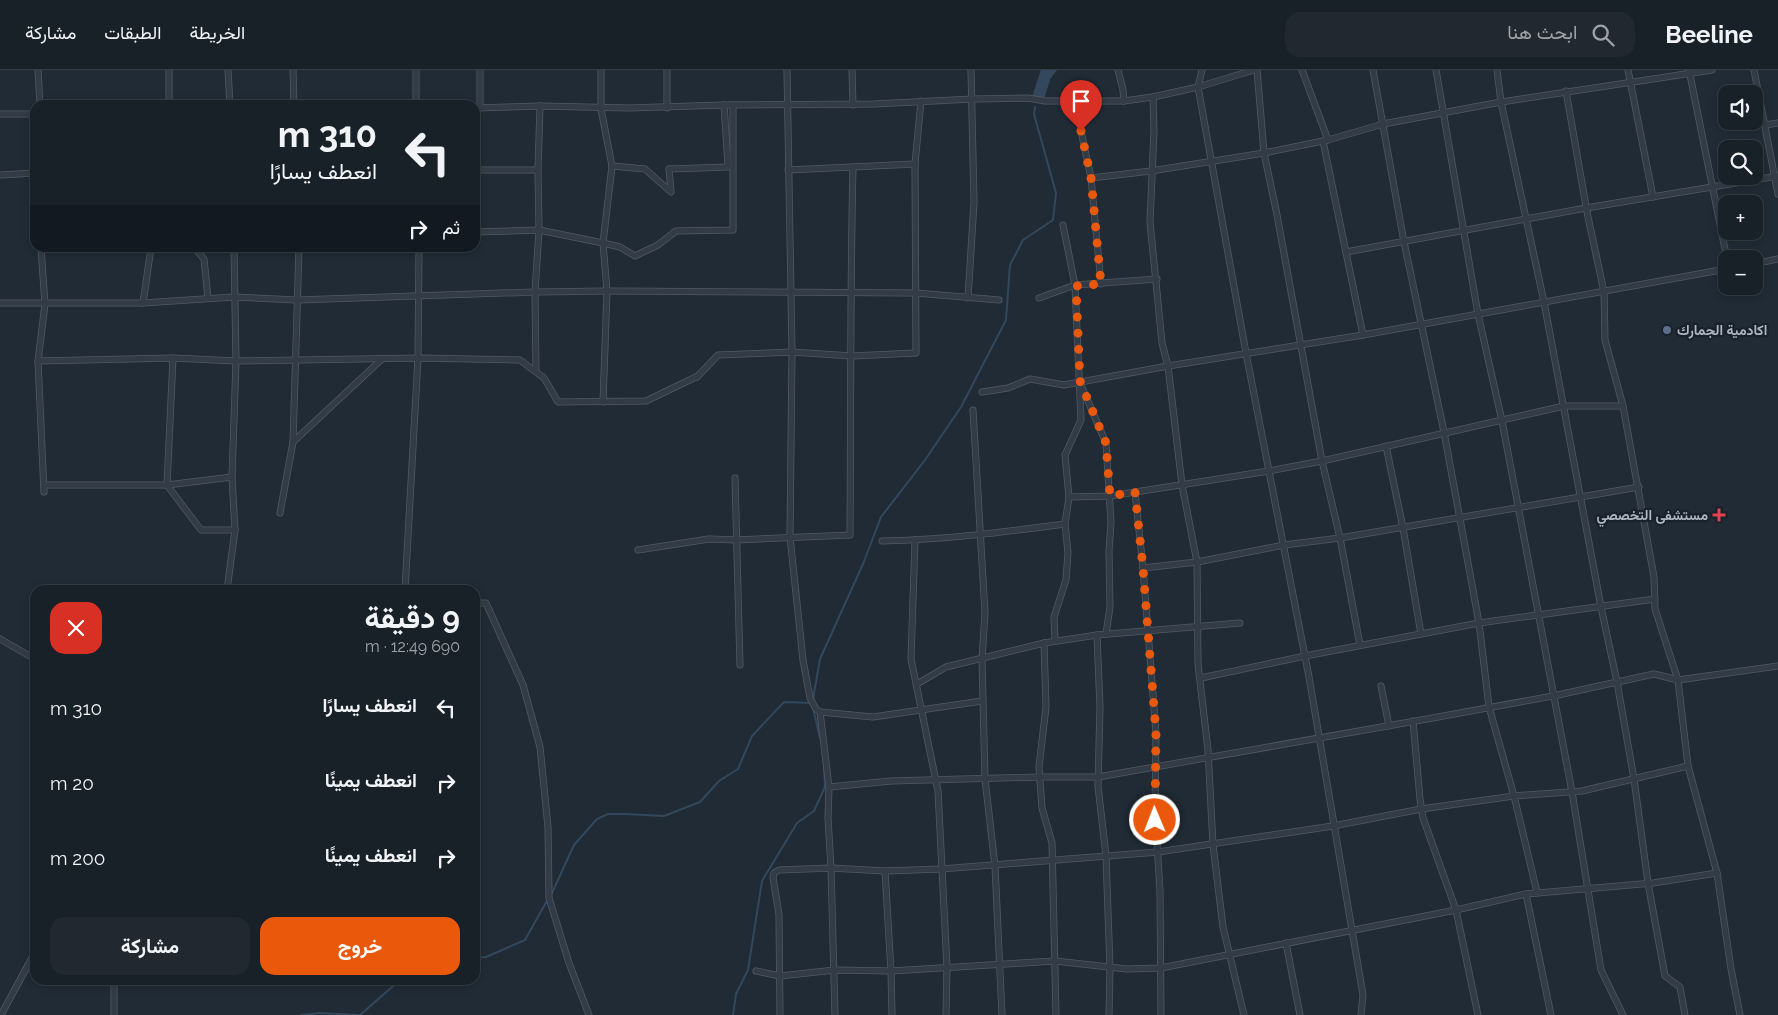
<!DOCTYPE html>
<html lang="ar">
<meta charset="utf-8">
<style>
:root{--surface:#182028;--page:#212830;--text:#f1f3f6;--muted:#9fa3a8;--line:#363e45;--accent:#ea580c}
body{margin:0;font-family:Raleway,Vazirmatn,sans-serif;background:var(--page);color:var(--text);direction:rtl;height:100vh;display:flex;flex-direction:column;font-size:19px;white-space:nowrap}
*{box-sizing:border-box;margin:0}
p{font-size:16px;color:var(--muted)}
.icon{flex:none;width:28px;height:28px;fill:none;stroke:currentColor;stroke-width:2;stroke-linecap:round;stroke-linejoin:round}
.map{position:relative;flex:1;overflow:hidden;direction:ltr}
.drawer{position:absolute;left:30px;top:515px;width:450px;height:400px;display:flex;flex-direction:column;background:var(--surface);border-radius:15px;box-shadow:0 2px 8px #0003,0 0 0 1px var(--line);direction:rtl}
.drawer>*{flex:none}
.top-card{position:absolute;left:30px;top:30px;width:450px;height:152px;border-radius:15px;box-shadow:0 2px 8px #0003,0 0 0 1px var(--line);direction:rtl;background:#182028;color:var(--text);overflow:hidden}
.controls{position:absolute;left:1718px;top:15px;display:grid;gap:10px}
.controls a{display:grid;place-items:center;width:45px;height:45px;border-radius:10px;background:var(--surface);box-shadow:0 2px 8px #0003,0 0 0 1px var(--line);font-size:25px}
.pin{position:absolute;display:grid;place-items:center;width:42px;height:42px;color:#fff;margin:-51px -21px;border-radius:50% 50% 50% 0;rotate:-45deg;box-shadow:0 0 5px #0007}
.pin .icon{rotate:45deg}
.me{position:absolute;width:55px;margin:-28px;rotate:359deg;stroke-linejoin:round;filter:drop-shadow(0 0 4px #0008)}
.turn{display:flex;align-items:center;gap:18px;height:105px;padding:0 20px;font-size:22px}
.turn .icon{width:65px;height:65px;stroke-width:2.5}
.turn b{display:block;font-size:35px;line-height:42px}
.then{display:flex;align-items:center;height:48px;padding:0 20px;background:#0003;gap:10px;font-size:19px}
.round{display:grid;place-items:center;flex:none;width:52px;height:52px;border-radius:15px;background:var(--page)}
.headline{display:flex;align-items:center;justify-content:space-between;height:85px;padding:0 20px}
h1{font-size:30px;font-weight:700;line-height:38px}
.button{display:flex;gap:10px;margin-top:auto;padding:10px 20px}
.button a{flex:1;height:58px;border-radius:15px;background:var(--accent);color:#fff;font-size:20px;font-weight:700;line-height:58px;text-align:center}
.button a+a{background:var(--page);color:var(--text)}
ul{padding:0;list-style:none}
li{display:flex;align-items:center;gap:15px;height:75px;padding:0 20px}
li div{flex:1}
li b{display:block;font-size:19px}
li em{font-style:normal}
header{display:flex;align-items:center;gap:30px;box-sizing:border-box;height:70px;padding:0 25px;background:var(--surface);border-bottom:1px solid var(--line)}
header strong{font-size:24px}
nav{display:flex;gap:28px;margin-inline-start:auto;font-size:18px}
.search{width:350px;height:45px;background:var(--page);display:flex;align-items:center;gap:12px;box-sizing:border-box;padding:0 18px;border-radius:15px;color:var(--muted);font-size:19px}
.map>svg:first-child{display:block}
.water{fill:url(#water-waves)}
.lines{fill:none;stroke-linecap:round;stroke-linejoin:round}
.stream{stroke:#33485d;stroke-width:2}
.river{stroke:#33485d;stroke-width:12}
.minor-casing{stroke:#505a64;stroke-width:7}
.minor{stroke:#333c46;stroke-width:5.5}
.route{stroke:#ea580c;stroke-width:9;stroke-dasharray:0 16.2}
.service-dot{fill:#5c6f8a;stroke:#19212a;stroke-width:2}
.health-dot{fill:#e0444e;stroke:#19212a;stroke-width:2}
.labels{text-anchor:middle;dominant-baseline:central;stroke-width:4.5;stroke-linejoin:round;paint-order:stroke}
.poi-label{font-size:14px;font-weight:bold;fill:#adb7c3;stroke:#19212a;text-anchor:start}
</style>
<header>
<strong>Beeline</strong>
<div class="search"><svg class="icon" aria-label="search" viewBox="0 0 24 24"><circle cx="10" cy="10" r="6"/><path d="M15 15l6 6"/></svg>ابحث هنا</div>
<nav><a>الخريطة</a><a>الطبقات</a><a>مشاركة</a></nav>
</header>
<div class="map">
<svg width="1778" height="945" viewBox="0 0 1778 945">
<defs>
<pattern id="water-waves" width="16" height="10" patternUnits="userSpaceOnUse" patternTransform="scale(1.25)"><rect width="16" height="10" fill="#33485d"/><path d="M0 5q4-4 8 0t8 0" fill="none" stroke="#4e6073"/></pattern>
</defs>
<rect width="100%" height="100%" fill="#202b35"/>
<path class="water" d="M1041 0H1057L1050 9 1042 12Z"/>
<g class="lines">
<g class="stream">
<path d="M813 629 820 589 863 494 881 447 925 390 961 337 1006 250 1010 195 1023 170 1053 150 1056 123 1034 44 1035 37"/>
<path d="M813 638 820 668"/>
<path d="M552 823 574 775 597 749 608 744H625L664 746 700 732 719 711 738 699 752 666 784 632 812 633"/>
<path d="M475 888 486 887 525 870 548 829"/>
<path d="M301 945 320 943 359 945"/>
<path d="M360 945 400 910"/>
<path d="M733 945 736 924 748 900 762 811 797 753 814 741 825 717 824 697"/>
</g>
<path class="river" d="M1039 25 1047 0"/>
<g class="minor-casing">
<g id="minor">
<path d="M38 0 40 35"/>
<path d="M169 0V35"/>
<path d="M228 0 230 35"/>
<path d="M293 0 294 35"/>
<path d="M416 0V35"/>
<path d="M480 0V38"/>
<path d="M601 0V39L612 96 603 173 607 221 603 332"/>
<path d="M787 0 792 282 790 467 803 590 810 628 816 639 820 642 873 647 982 631"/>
<path d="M852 0 853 35"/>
<path d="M1118 0 1123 20 1124 31"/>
<path d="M1202 0 1198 17 1246 283 1309 607 1363 925 1361 945"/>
<path d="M1257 0 1264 83 1277 145 1322 391 1340 468 1360 575"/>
<path d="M1302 0 1328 70"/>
<path d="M1373 0 1404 172 1444 362 1479 553 1489 637 1514 726 1537 822"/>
<path d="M1436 0 1478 244 1502 351 1572 722 1601 900 1623 945"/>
<path d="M1497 0 1501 32 1544 232 1601 537 1617 612 1634 709 1648 813 1665 906 1680 917 1685 945"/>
<path d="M1628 0 1653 127"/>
<path d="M1689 0 1727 189"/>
<path d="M1754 0 1778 124"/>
<path d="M1566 21 1587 142 1604 222 1605 270 1623 336 1654 507 1655 539 1678 610 1688 696 1717 803 1731 899 1740 945"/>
<path d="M1153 27 1198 17 1254 0"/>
<path d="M1078 30 1081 61 1091 108 1101 214"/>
<path d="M724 35 728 95"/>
<path d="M475 38 540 36 629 38 724 35 874 34 973 29 1028 28 1045 31H1124L1153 27 1154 61 1150 152 1162 273 1168 296 1182 415 1197 492 1198 594 1208 680 1213 775 1223 857 1244 945"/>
<path d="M667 38V0"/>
<path d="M0 44H35"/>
<path d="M1765 55 1778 53"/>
<path d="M1323 71 1363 265"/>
<path d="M612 96 645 99 671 122 669 99 728 97"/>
<path d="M475 100H538"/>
<path d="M788 100 915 94"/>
<path d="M0 105 35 103"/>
<path d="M1091 108 1151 101 1264 83 1328 70 1383 54 1501 32 1712 0"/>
<path d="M475 162 539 160 603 173 620 177 635 186 658 175 676 161 733 160V35"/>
<path d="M41 178 45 234 38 291 44 422"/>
<path d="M195 178 204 189 208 228"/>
<path d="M1346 182 1586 138 1778 106"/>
<path d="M1754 194 1778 189"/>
<path d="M968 228 974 132 971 0"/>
<path d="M1039 228 1075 215 1157 209"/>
<path d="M0 233H143L234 227 297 230 535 222 607 221 916 223 999 230"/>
<path d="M143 233 151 178"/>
<path d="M173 288 167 415 201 460H235"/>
<path d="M38 291 173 288 236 291 418 288 520 290 544 308 558 332 646 331 698 306"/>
<path d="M536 301 535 222 539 160 538 100 540 36"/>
<path d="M697 307 718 285 792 282 852 286 916 283 915 94 921 31"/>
<path d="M1081 315 1106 373 1111 452 1109 481 1110 537 1106 564"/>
<path d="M982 322 1008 318 1030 309 1064 315 1168 296 1363 265 1726 199"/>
<path d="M973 340 985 543 982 589 985 709 995 796 1002 945"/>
<path d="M293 372 382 289"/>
<path d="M1386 376 1403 458 1421 564"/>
<path d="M735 408 740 595"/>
<path d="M44 415H167L232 407"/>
<path d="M1135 422 1143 498 1156 663 1155 740 1160 821 1161 945"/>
<path d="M1069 427 1110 426 1269 401 1322 391 1564 336H1623"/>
<path d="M280 443 293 372 299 178"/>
<path d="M915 470 911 589 938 721 947 897 946 945"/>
<path d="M882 471C943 470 1004 462 1065 454"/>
<path d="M638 480 709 469 736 470 850 465C851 342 850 220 853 97"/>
<path d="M1143 498 1197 492 1284 475 1340 468 1639 417"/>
<path d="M227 520 235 460 232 407 236 291 234 178"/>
<path d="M405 520 418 288 419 178"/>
<path d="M475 533H486L523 615 540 677 548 757 549 828 569 893 589 945"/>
<path d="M1097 565 1100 637 1098 716 1106 786 1110 898 1109 945"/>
<path d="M0 569 35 589"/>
<path d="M1055 571 1054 547 1066 510 1068 483 1065 454 1069 427 1065 385 1081 350 1075 215 1063 155"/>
<path d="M1044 573 1046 637 1039 697 1042 738 1052 773 1056 945"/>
<path d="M1201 608 1305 586 1479 553 1655 529"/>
<path d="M917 614 946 597 1044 573 1097 565 1240 553"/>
<path d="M1381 616 1389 656"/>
<path d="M820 642 829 717 828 748 831 798 835 945"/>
<path d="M1413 651 1420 729 1423 748 1456 840 1478 945"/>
<path d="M829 717 891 711 1040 707H1098L1427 649 1553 626 1654 604 1678 610 1778 596"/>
<path d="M885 801 891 901 892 945"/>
<path d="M1526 824 1551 945"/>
<path d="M1286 873 1300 945"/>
<path d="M756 901 780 906 835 900 891 901 1055 891 1127 899 1161 898 1456 840 1526 824 1653 813 1717 803"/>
<path d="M1 945 35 882"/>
<path d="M114 945V910"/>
<path d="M780 945 779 845 773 807 774 803 779 800 831 798 885 801 941 799 1158 782 1333 756 1421 739 1514 726 1582 721 1688 696"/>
</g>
</g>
<use href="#minor" class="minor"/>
</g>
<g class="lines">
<path class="route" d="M1081 61 1091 108 1101 214 1076 216 1080 311 1106 373 1110 426 1135 422 1143 498 1156 663 1155 750"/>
</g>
<circle class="service-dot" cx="1667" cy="260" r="5"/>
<path class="health-dot" d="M1716.5 437.5h5v5h5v5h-5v5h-5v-5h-5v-5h5z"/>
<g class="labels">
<g class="poi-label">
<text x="1677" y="260">اكادمية الجمارك</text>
<text x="1708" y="445" text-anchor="end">مستشفى التخصصي</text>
</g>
</g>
</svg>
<div class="controls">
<a><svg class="icon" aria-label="sound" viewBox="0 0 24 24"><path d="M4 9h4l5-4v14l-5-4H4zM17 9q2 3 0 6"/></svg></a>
<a><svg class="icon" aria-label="search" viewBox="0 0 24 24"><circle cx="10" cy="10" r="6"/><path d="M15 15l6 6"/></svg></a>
<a>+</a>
<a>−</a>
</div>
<div class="pin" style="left:1081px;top:61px;background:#d93025"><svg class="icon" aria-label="arrive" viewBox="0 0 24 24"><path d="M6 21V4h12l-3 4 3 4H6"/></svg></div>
<svg class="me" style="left:1155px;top:750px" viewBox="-20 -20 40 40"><circle r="17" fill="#ea580c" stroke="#fff" stroke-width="3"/><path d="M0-11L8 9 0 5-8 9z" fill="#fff"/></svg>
<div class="top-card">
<div class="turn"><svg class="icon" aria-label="left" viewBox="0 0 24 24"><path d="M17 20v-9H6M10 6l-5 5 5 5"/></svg><div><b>310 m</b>انعطف يسارًا</div></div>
<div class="then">ثم<svg class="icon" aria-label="right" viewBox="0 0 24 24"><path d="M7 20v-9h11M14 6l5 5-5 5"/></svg></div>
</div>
<section class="drawer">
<div class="headline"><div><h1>9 دقيقة</h1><p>690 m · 12:49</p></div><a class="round" style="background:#d93025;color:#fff"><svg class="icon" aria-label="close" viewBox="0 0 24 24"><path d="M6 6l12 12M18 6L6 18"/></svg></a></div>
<ul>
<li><svg class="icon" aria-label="left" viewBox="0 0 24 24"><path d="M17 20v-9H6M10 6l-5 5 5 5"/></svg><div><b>انعطف يسارًا</b></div><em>310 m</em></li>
<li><svg class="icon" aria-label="right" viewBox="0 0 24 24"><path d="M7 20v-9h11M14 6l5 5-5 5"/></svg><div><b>انعطف يمينًا</b></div><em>20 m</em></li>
<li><svg class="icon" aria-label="right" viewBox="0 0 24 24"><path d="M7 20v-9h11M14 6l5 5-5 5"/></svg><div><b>انعطف يمينًا</b></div><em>200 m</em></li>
</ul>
<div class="button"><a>خروج</a><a>مشاركة</a></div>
</section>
</div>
